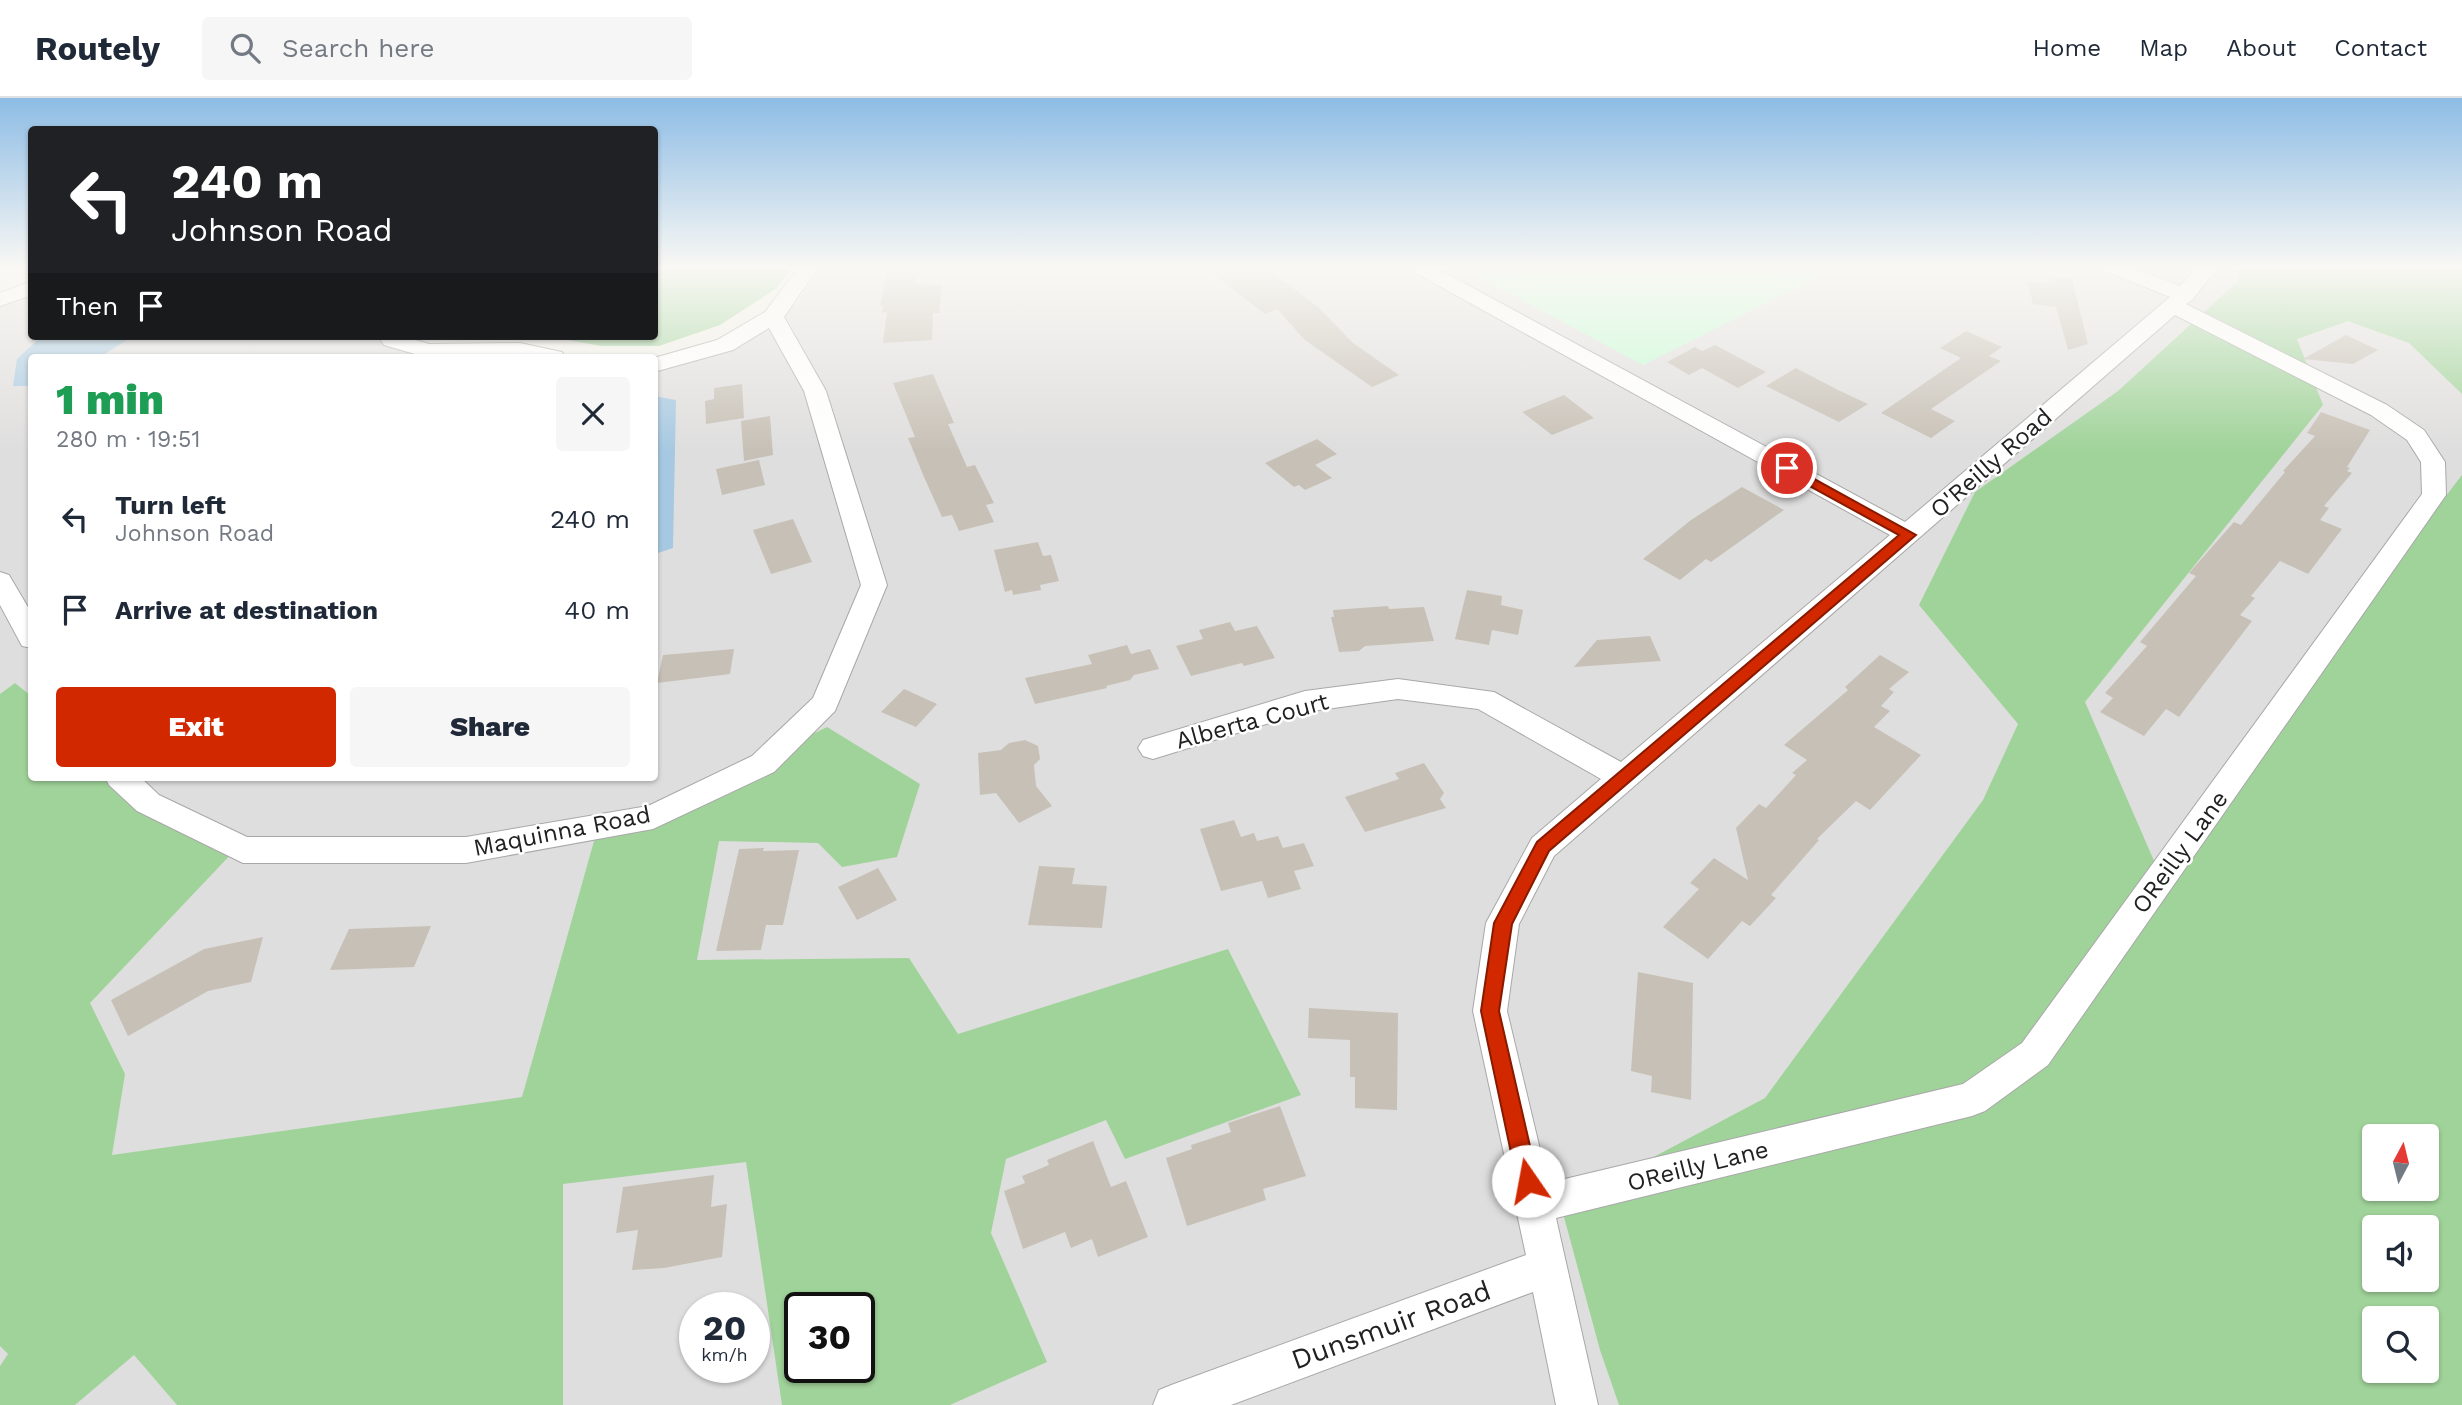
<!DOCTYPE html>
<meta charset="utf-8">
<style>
:root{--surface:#fff;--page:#f6f6f7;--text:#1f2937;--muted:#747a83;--line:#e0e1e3;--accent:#d22800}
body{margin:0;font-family:"Work Sans",sans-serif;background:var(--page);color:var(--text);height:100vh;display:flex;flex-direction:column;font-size:26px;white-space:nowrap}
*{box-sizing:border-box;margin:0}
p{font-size:23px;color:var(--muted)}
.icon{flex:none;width:38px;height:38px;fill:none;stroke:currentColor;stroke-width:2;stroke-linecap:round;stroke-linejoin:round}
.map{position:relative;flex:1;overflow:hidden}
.sheet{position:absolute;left:28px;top:256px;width:630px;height:427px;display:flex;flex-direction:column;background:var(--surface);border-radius:7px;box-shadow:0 2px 5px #0004}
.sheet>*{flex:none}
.top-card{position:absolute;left:28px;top:28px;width:630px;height:214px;border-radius:7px;box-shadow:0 2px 5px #0004;background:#202124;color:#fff;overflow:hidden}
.needle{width:46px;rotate:7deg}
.buttons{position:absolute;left:2362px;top:1026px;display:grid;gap:14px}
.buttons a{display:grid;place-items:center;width:77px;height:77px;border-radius:7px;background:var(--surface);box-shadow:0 2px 5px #0004;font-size:35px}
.speed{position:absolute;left:679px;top:1194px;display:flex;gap:14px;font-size:35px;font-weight:700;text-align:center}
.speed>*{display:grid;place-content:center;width:91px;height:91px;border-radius:50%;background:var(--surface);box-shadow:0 2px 5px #0004;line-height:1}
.speed small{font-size:18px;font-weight:400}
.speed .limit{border:4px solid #111;border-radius:10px;background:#fff;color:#111}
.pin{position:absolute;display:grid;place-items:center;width:60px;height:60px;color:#fff;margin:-30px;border:4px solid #fff;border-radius:50%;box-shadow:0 2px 7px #0007}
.me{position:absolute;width:77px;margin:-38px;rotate:348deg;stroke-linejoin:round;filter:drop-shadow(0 0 5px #0008)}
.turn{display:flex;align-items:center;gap:24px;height:147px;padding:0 28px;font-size:32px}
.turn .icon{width:91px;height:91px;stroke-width:2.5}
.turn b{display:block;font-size:49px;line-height:60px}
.then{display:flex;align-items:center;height:66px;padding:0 28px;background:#0003;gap:14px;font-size:26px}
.round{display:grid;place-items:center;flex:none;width:74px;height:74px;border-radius:7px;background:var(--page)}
.summary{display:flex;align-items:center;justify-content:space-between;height:119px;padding:0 28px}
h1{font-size:42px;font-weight:800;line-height:52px;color:#1e9e55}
.action{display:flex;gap:14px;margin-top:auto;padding:14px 28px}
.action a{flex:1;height:80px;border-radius:7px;background:var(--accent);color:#fff;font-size:28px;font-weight:800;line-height:80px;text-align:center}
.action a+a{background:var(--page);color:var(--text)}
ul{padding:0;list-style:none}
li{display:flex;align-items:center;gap:21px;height:91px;padding:0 28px}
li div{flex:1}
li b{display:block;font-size:26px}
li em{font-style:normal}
header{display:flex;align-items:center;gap:42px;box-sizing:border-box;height:98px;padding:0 35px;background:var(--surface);border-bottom:2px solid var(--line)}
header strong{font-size:33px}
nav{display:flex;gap:38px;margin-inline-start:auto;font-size:24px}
.search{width:490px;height:63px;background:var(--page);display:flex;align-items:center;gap:18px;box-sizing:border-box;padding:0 24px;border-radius:7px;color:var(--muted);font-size:26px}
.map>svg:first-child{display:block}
.residential{fill:#dfdede;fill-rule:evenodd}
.forest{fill:#a0d39a;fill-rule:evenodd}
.park{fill:#c4fcd3}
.water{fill:#a6c9e1}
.building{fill:#c7c0b6}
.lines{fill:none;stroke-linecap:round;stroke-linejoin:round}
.street-casing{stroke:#a8a8a8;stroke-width:2}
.street{fill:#fff;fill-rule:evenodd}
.route{fill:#d22800;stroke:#881a00;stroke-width:2}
.labels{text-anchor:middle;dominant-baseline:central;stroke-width:5;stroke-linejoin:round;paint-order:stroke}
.street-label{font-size:24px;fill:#212121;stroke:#fff}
.near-street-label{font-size:28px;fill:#212121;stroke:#fff}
</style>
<header>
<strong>Routely</strong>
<div class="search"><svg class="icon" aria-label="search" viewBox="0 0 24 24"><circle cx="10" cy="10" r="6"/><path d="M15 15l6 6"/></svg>Search here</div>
<nav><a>Home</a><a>Map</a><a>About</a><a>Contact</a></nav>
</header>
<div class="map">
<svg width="2462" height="1307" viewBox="0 0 2462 1307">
<rect width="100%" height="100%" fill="#f2f0e7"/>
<path class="residential" d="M819 170H2462V387L2213 1307H0V205L31 191 32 238H383L435 253 546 259H32V679H654L655 268 736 245 798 204ZM695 1209H754V1269H695ZM800 1209H859V1269H800Z"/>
<g class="forest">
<path d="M655 170H791L777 190 720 227 659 248H601L546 238H654Z"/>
<path d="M2238 170H2462V296L2409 245 2348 223 2297 241 2323 307 2085 604 2158 772 2462 377V1307H1619L1600 1252 1561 1108 1765 1000 1983 702 2018 626 1919 507 1975 394 2118 293 2238 183ZM2375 1038H2427V1090H2375ZM2375 1129H2427V1181H2375ZM2375 1220H2427V1272H2375Z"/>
<path d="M15 585 31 598 32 679H122L235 752 90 905 125 976 112 1057 522 999 594 743 827 629 920 686 897 759 842 769 818 745 719 743 697 862 909 860 958 936 1228 851 1301 997 1125 1061 1106 1022 1006 1061 991 1135 1047 1264 950 1307H782L746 1064 563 1086V1307H177L134 1257 75 1307H0V1268L8 1256 0 1248V596ZM800 1209H859V1269H800Z"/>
</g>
<path class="park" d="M1462 170H1836L1643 267Z"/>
<g class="water">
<path d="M42 238H133L100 259H32L31 288H13L17 261Z"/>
<path d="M654 298 676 302 673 450 655 456Z"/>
</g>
<g class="building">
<path d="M888 170H922L914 186 942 187 939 215H933L932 242 883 245 887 214 882 215 883 207 880 208Z"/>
<path d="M1205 170H1267L1319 210 1353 245 1399 277 1372 289 1305 242 1277 211 1265 216Z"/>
<path d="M2048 178 2072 181 2088 246 2068 252 2056 209 2033 206 2027 183 2050 186Z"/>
<path d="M1966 233 2002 249 1989 258 2001 263 1931 311 1955 323 1931 340 1881 315 1961 260 1940 250Z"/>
<path d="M2346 237 2378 252 2353 266 2303 261Z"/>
<path d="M1715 247 1766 274 1738 290 1702 270 1689 277 1667 264 1695 249 1702 253Z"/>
<path d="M1796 270 1838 292 1868 306 1839 324 1766 288Z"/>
<path d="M933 276 954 325 948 326 967 369 975 367 994 405 986 407 994 424 959 433 952 417 942 419 924 379 908 340 915 339 893 285Z"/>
<path d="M742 286 744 320 706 326 705 303 714 301V290Z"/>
<path d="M1564 297 1594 320 1552 337 1522 314Z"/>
<path d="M2321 314 2370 332 2347 369 2350 370 2347 373 2352 375 2324 408 2329 410 2320 422 2342 431 2308 476 2280 463 2251 498 2255 500 2240 517 2252 523 2179 619 2166 611 2144 638 2100 614 2113 600 2105 595 2147 548 2140 544 2196 478 2189 475 2234 424 2241 427 2285 374 2283 373 2315 338 2307 335Z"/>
<path d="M770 318 773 357 744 363 741 323Z"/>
<path d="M1317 341 1337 356 1315 367 1332 380 1305 392 1299 387 1294 389 1265 365Z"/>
<path d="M759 362 765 387 722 397 716 371Z"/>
<path d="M1742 389 1784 412 1711 464 1706 461 1680 482 1643 461 1691 422Z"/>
<path d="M793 421 812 464 771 476 753 432Z"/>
<path d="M1038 444 1043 458 1051 457 1059 483 1040 487 1041 492 1013 497 1012 492 1005 494 994 452Z"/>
<path d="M1467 492 1502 498 1501 507 1523 512 1518 537 1492 532 1489 547 1455 541Z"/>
<path d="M1388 508 1389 511 1424 509 1434 543 1365 548 1359 553 1339 554 1331 519H1334L1333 512Z"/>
<path d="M1230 524 1235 533 1257 528 1275 560 1244 568 1242 565 1191 578 1176 548 1203 541 1199 532Z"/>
<path d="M1650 538 1661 563 1574 569 1597 542Z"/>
<path d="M1127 547 1131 556 1150 551 1159 571 1134 577 1130 582 1106 588 1107 590 1035 606 1025 580 1092 566 1088 557Z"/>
<path d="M734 551 730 576 657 585 663 557Z"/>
<path d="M1880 557 1909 574 1889 591 1894 594 1881 608 1890 613 1874 629 1921 657 1870 712 1856 703 1817 741 1819 742 1771 797 1776 800 1750 828 1742 823 1708 861 1663 829 1699 791 1690 785 1714 760 1748 782 1736 730 1759 706 1766 710 1796 677 1792 675 1807 662 1784 647 1848 592 1845 589Z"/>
<path d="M904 591 937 606 916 629 881 614Z"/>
<path d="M1025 642 1038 648 1040 661 1034 667 1036 688 1052 708 1019 725 996 695 980 697 978 655 1001 652 1009 645Z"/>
<path d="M1424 665 1444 695 1440 701 1446 710 1365 734 1345 699 1399 681 1395 675Z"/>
<path d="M1234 722 1241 739 1254 735 1257 743 1278 738 1283 750 1304 745 1314 768 1294 773 1301 791 1268 800 1262 783 1221 793 1200 731Z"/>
<path d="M764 750 763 753 799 752 783 827H766L761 852 716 853 739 751Z"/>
<path d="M1039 768 1075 770 1072 786 1107 788 1102 830 1028 827Z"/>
<path d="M878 770 897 802 857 822 838 789Z"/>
<path d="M431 828 414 869 330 872 349 831Z"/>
<path d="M263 839 251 884 208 893 128 938 111 902 204 851Z"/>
<path d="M1638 874 1693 885 1691 1002 1651 994 1652 978 1631 973Z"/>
<path d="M1309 910 1398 915 1397 1012 1355 1010V979H1350V942L1308 940Z"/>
<path d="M1280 1008 1306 1078 1263 1091 1266 1102 1187 1128 1166 1060 1192 1051 1191 1047 1231 1034 1228 1025Z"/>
<path d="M1093 1043 1111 1089 1126 1083 1148 1139 1098 1159 1092 1141 1071 1150 1065 1134 1023 1151 1004 1093 1025 1085 1022 1078 1049 1067 1047 1062Z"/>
<path d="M714 1077 711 1109 727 1106 722 1159 664 1170 632 1172 638 1132 616 1135 623 1089Z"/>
</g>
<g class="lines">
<g class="street-casing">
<g id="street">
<path d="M798 170H818L784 219 826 293 887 487 835 613 774 674 653 731 466 765H243L137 713 109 687 105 679H140L159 697 247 739H466L648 708 752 658 813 600 861 487 804 293 769 230 733 252 654 274V260L717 242 765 214Z"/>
<path d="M1411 170H1436L1905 424 2170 199 2108 174 2105 170H2133L2180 188 2197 170H2218L2192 202 2186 206 2387 307 2424 332 2445 364 2446 397 2048 967 1985 1013 1972 1018 1556 1120 1598 1307H1556L1533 1194 1231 1307H1153L1159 1292 1174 1286 1526 1157 1473 913 1486 825 1532 740 1601 681 1478 611 1398 601 1305 614 1153 661 1143 658 1138 650 1143 642 1305 593 1398 581 1494 594 1621 664 1890 437 1414 174ZM2175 217 2371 317 2407 342 2421 364 2422 396 2022 945 1963 986 1548 1085 1507 913 1519 826 1554 758Z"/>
<path d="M32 183V197L0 208V195Z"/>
<path d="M378 238H402L429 246 520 245 562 254 565 259H425L384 247Z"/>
<path d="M0 474 9 477 32 516V550L22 548 0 507Z"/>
</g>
</g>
<use href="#street" class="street"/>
</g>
<linearGradient id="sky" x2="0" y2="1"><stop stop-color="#8dbce5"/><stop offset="0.48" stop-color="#f9f8f4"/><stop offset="1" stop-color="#f9f8f4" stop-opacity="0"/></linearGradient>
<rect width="2462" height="353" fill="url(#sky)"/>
<path class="route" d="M1787 366 1916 437 1549 753 1512 826 1499 913 1538 1083 1535 1090 1528 1093 1520 1090 1517 1083 1481 913 1494 825 1537 744 1899 437 1782 373V367Z"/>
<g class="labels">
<g class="street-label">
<text transform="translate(1991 365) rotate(-41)">O'Reilly Road</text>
<text transform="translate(1252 623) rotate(-15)">Alberta Court</text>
<text transform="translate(562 733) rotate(-11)">Maquinna Road</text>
<text transform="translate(2180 754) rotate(-54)">OReilly Lane</text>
<text transform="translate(1698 1068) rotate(-14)">OReilly Lane</text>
</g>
<g class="near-street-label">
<text transform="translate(1391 1227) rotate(-20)">Dunsmuir Road</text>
</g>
</g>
</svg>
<div class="buttons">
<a><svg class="needle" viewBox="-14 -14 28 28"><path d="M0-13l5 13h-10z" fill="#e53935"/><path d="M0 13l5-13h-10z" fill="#747a83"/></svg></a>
<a><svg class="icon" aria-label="sound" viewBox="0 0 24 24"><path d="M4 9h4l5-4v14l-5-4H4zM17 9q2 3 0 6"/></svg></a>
<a><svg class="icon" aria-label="search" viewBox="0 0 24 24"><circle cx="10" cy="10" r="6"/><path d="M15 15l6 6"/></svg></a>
</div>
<div class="speed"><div>20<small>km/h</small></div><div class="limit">30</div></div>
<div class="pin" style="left:1787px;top:370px;background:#d93025"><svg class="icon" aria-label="arrive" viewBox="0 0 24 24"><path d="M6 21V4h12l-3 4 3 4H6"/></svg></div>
<svg class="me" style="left:1528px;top:1083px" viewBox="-20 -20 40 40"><circle r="19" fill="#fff"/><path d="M0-13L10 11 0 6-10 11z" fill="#d22800"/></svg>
<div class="top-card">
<div class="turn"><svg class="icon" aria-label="left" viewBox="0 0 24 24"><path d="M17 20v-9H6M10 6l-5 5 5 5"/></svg><div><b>240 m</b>Johnson Road</div></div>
<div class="then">Then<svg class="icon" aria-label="arrive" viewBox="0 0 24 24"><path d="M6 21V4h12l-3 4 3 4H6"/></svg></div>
</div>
<section class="sheet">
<div class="summary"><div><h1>1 min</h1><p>280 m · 19:51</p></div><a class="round"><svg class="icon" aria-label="close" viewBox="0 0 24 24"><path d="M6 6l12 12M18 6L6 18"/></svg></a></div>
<ul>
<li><svg class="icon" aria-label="left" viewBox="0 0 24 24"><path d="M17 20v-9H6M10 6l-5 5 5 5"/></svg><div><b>Turn left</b><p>Johnson Road</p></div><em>240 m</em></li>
<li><svg class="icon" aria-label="arrive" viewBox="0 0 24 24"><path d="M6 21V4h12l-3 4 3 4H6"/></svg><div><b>Arrive at destination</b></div><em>40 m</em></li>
</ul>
<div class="action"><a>Exit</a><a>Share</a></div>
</section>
</div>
